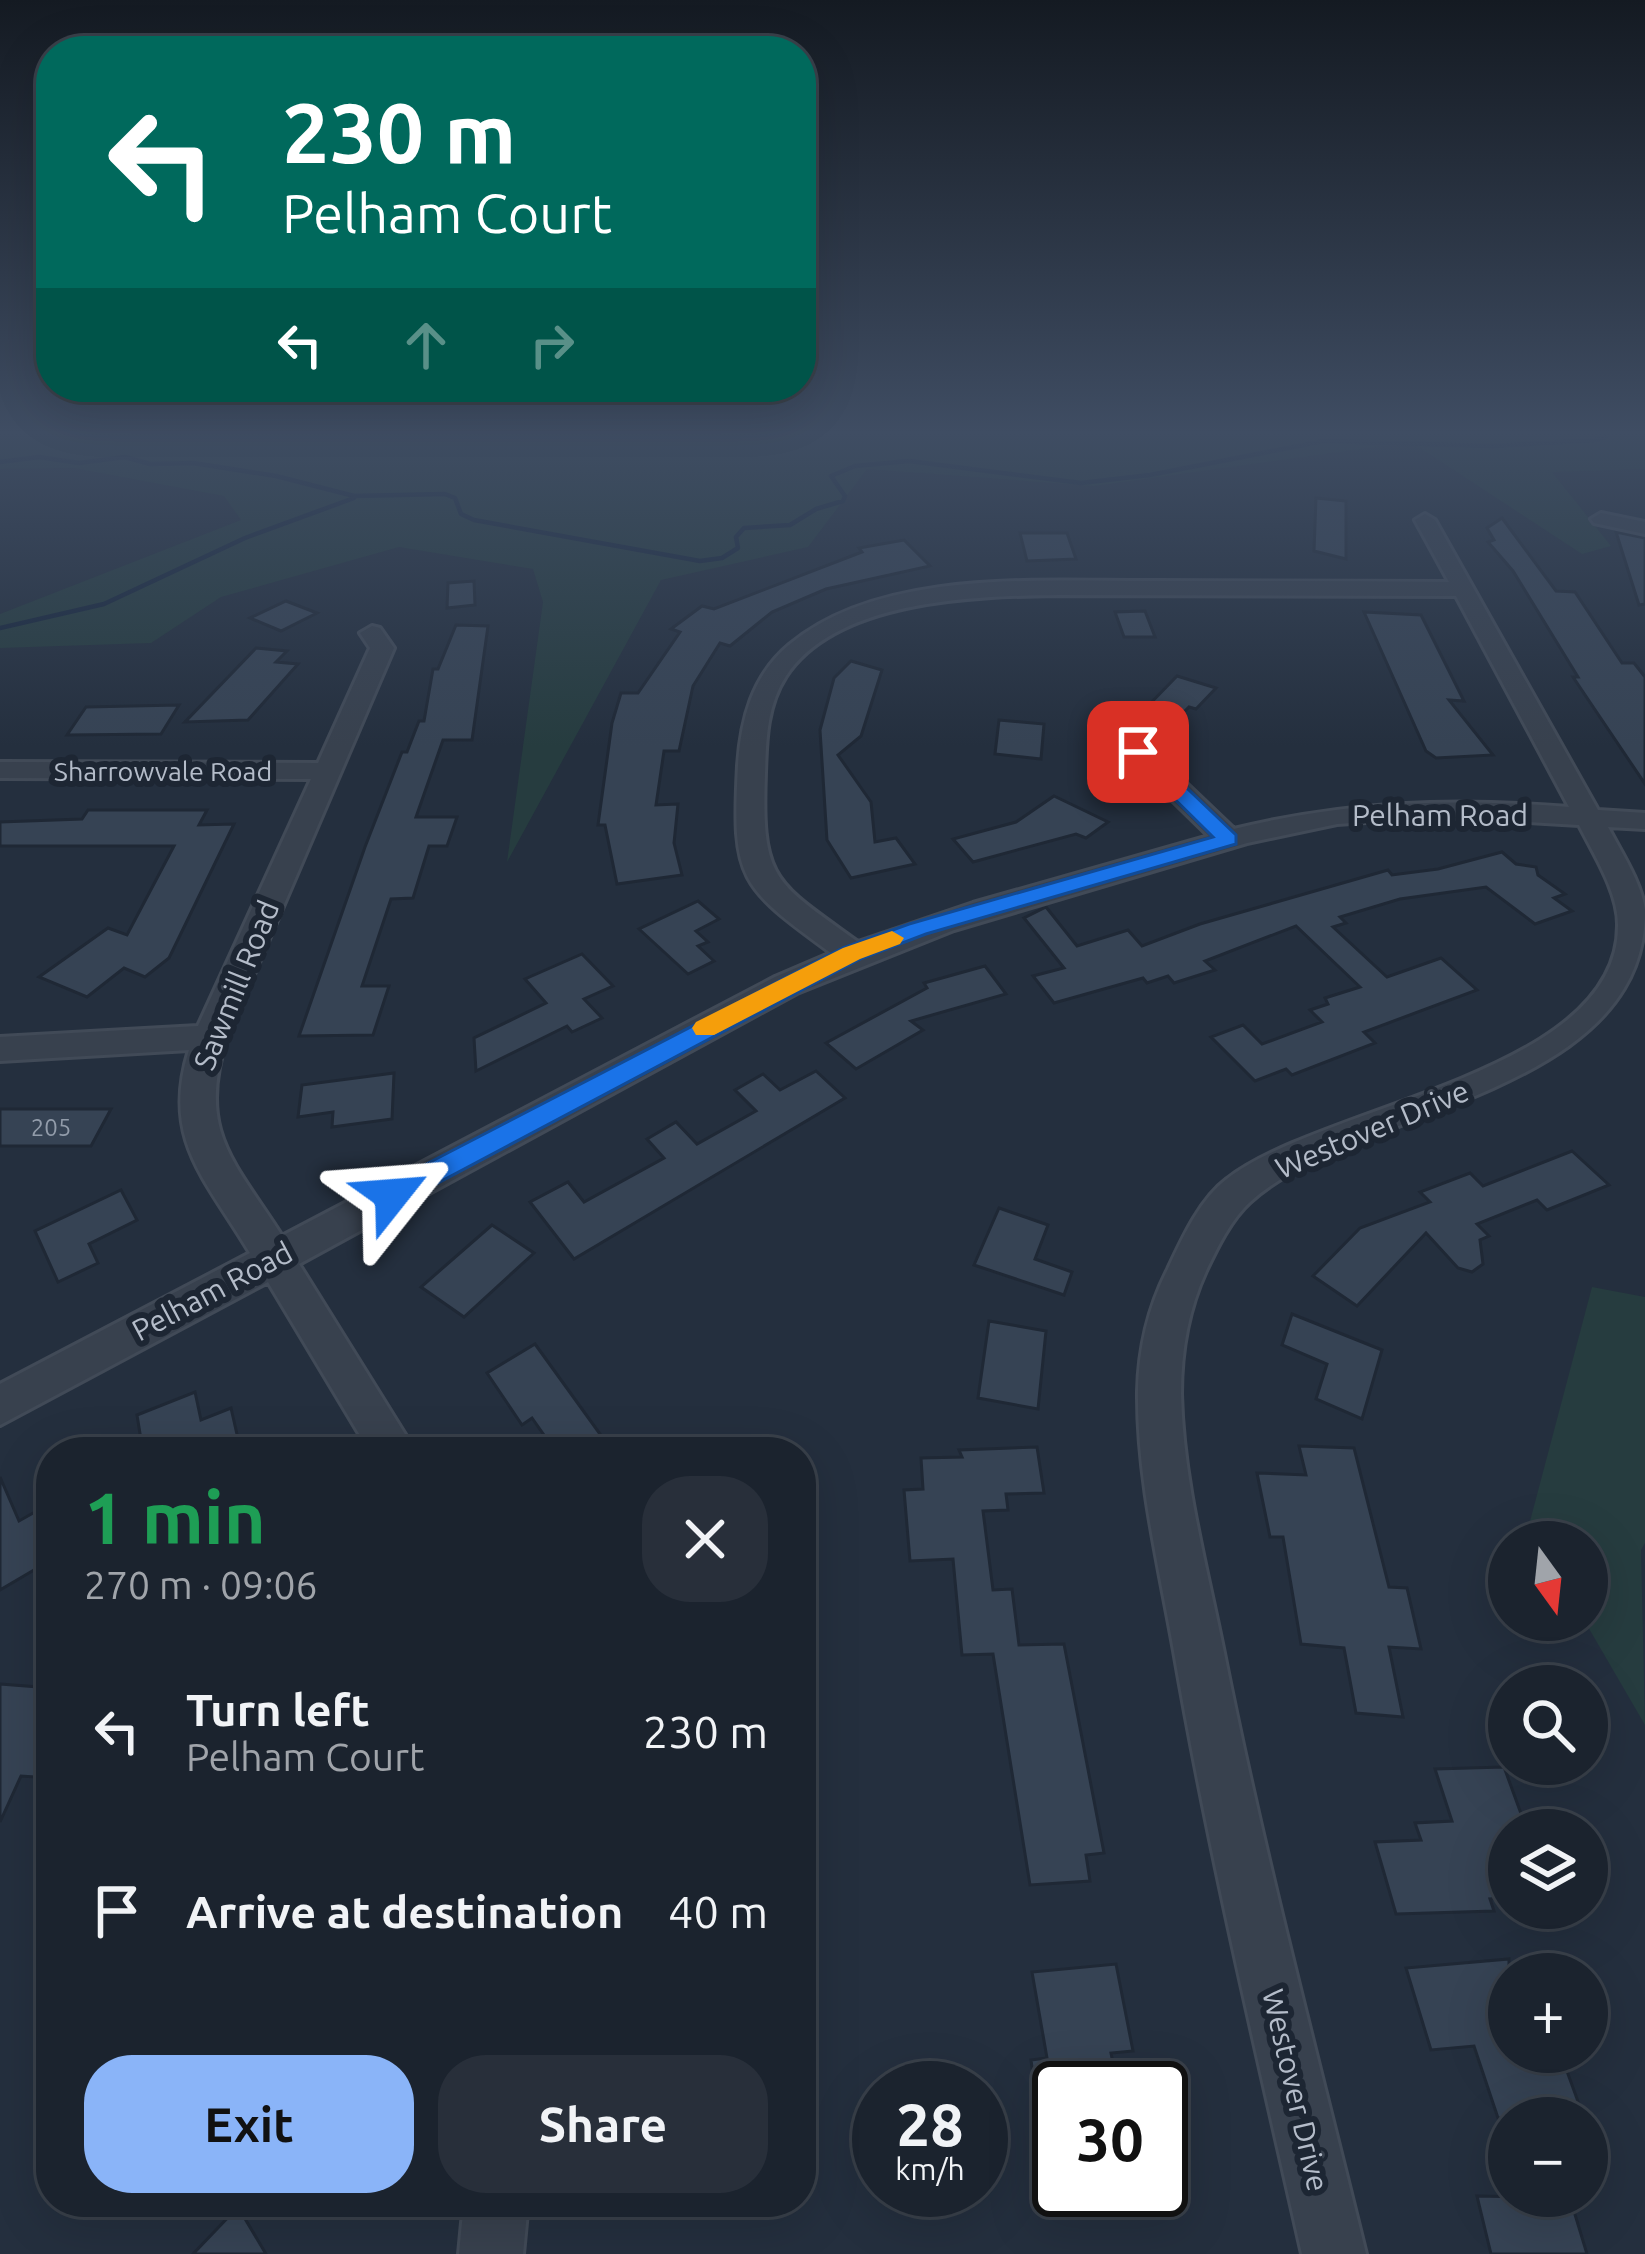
<!DOCTYPE html>
<meta charset="utf-8">
<style>
:root{--surface:#1b232e;--page:#282f3a;--text:#f1f3f6;--muted:#a0a4aa;--line:#39404a;--accent:#8ab4f8}
body{margin:0;font-family:Ubuntu,sans-serif;background:var(--page);color:var(--text);height:100vh;display:flex;flex-direction:column;font-size:45px;white-space:nowrap}
*{box-sizing:border-box;margin:0}
p{font-size:39px;color:var(--muted)}
.icon{flex:none;width:66px;height:66px;fill:none;stroke:currentColor;stroke-width:2;stroke-linecap:round;stroke-linejoin:round}
.map{position:relative;flex:1;overflow:hidden}
.sheet{position:absolute;left:36px;top:1437px;width:780px;height:780px;display:flex;flex-direction:column;background:var(--surface);border-radius:48px;box-shadow:0 12px 48px #0002,0 0 0 3px var(--line)}
.sheet>*{flex:none}
.top-card{position:absolute;left:36px;top:36px;width:780px;height:366px;border-radius:48px;box-shadow:0 12px 48px #0002,0 0 0 3px var(--line);background:#00695c;color:#fff;overflow:hidden}
.needle{width:78px;rotate:165deg}
.controls{position:absolute;left:1488px;top:1521px;display:grid;gap:24px}
.controls a{display:grid;place-items:center;width:120px;height:120px;border-radius:50%;background:var(--surface);box-shadow:0 12px 48px #0002,0 0 0 3px var(--line);font-size:60px}
.speed{position:absolute;left:852px;top:2061px;display:flex;gap:24px;font-size:60px;font-weight:700;text-align:center}
.speed>*{display:grid;place-content:center;width:156px;height:156px;border-radius:50%;background:var(--surface);box-shadow:0 12px 48px #0002,0 0 0 3px var(--line);line-height:1}
.speed small{font-size:30px;font-weight:400}
.speed .limit{border:6px solid #111;border-radius:18px;background:#fff;color:#111}
.pin{position:absolute;display:grid;place-items:center;width:102px;height:102px;color:#fff;margin:-51px;border-radius:24px;box-shadow:0 6px 18px #0006}
.me{position:absolute;width:132px;margin:-66px;rotate:62deg;stroke-linejoin:round;filter:drop-shadow(0 0 9px #0008)}
.turn{display:flex;align-items:center;gap:42px;height:252px;padding:0 48px;font-size:54px}
.turn .icon{width:156px;height:156px;stroke-width:2.5}
.turn b{display:block;font-size:84px;line-height:102px}
.lanes{display:flex;align-items:center;height:114px;padding:0 48px;background:#0003;justify-content:center;gap:60px;direction:ltr}
.lanes .off{opacity:.35}
.round{display:grid;place-items:center;flex:none;width:126px;height:126px;border-radius:48px;background:var(--page)}
.head{display:flex;align-items:center;justify-content:space-between;height:204px;padding:0 48px}
h1{font-size:72px;font-weight:700;line-height:90px;color:#1e9e55}
.cta{display:flex;gap:24px;margin-top:auto;padding:24px 48px}
.cta a{flex:1;height:138px;border-radius:48px;background:var(--accent);color:#111;font-size:48px;font-weight:700;line-height:138px;text-align:center}
.cta a+a{background:var(--page);color:var(--text)}
ul{padding:0;list-style:none}
li{display:flex;align-items:center;gap:36px;height:180px;padding:0 48px}
li div{flex:1}
li b{display:block;font-size:45px}
li em{font-style:normal}
.map>svg:first-child{display:block}
.green{fill:#263c3f}
.lines{fill:none;stroke-linecap:round;stroke-linejoin:round}
.stream{stroke:#17263c;stroke-width:4.5}
.building{fill:#364354;stroke:#1f2835;stroke-width:3}
.minor-casing{stroke:#414a57;stroke-width:6}
.minor{fill:#38414e;fill-rule:evenodd}
.route{fill:#1a73e8;stroke:#114b97;stroke-width:3}
.slow{fill:#f59e0b}
.labels{text-anchor:middle;dominant-baseline:central;stroke-width:12;stroke-linejoin:round;paint-order:stroke}
.number-label{font-size:24px;fill:#929caa}
.far-street-label{font-size:27px;fill:#b4bcc9;stroke:#1d2633}
.street-label{font-size:30px;fill:#b4bcc9;stroke:#1d2633}
</style>
<div class="map">
<svg width="1645" height="2254" viewBox="0 0 1645 2254">
<rect width="100%" height="100%" fill="#242f3e"/>
<g class="green">
<path d="M0 431H1645V469L1552 472 1611 546 1582 554 1411 442 1094 486 867 469 808 547 661 580 507 862 543 602 533 569 399 547 221 597 151 643 0 648V614L241 520 224 496 74 468 0 469Z"/>
<path d="M1592 1287 1645 1297V1543L1641 1550 1645 1725 1584 1620 1587 1542H1539L1529 1525Z"/>
</g>
<g class="lines">
<g class="stream">
<path d="M0 462 39 457 79 463 125 457 150 464 193 463 276 476 354 496 445 494 455 498 461 514 474 520 700 561 722 558 738 548 736 537 744 528 790 525 816 509 843 501 845 496 831 476 855 466 909 461 1081 483 1150 475 1324 441 1493 446 1596 440 1606 437V431"/>
<path d="M0 628 104 604 245 538 354 498"/>
</g>
</g>
<g class="building">
<path d="M1316 498 1346 501V559L1314 551Z"/>
<path d="M1502 518 1556 591 1575 592 1622 663H1634L1645 677V784L1573 677H1578L1513 571 1488 542 1494 540 1487 528Z"/>
<path d="M1616 532 1645 538V604L1639 605Z"/>
<path d="M1020 533H1067L1076 559 1027 561Z"/>
<path d="M904 540 930 566 826 589 772 612 730 646 720 643 693 686 679 751H664L656 805 678 804 674 843 682 875 617 884 605 825H598L612 723 621 693H638L680 632 671 629 702 606 714 609 862 552 859 548Z"/>
<path d="M474 581 475 605 447 608 448 583Z"/>
<path d="M286 601 317 613 281 631 250 618Z"/>
<path d="M1145 611 1155 637H1124L1115 612Z"/>
<path d="M1364 612 1421 615 1464 701 1449 700 1493 755 1436 758 1426 751Z"/>
<path d="M456 625 488 626 472 740H443L416 817H457L447 846H429L413 898 391 899 362 986H389L373 1035 299 1036 365 847 402 752H407L419 721H424L433 669H438Z"/>
<path d="M256 648 287 651 276 662 298 664 248 720 185 722Z"/>
<path d="M851 661 882 670 861 736 838 755 871 802 875 842 896 838 915 864 851 878 827 840 820 730 834 678Z"/>
<path d="M1177 676 1216 688 1196 709 1189 707 1177 719 1145 709Z"/>
<path d="M179 705 161 734 67 735 86 707Z"/>
<path d="M999 720 1044 724 1041 759 995 754Z"/>
<path d="M1054 796 1108 822 1086 838 1076 834 973 862 953 839 1016 822Z"/>
<path d="M88 810H207L199 825 234 824 169 958 145 977 124 968 87 997 39 977 108 928 127 935 174 846H0V822L82 819Z"/>
<path d="M1502 852 1516 864 1536 867 1538 875 1565 894 1554 898 1572 911 1535 924 1486 887 1400 899 1340 917 1346 923 1333 927 1387 977 1441 958 1477 990 1364 1032 1375 1043 1292 1075 1286 1069 1255 1081 1211 1037 1243 1025 1262 1044 1322 1022 1310 1010 1328 1004 1325 998 1360 987 1296 926 1205 961 1215 970 1174 983 1168 976 1147 983 1143 978 1054 1003 1033 976 1064 968 1024 918 1046 907 1077 946 1128 930 1142 946 1200 924 1388 870 1392 875 1438 869Z"/>
<path d="M698 901 719 919 696 931 708 942 698 946 714 961 688 974 639 929Z"/>
<path d="M582 954 613 986 584 999 602 1018 572 1032 567 1026 476 1071 474 1038 546 1003 525 979Z"/>
<path d="M985 966 1006 994 911 1021 923 1030 856 1069 826 1043 927 988 924 983Z"/>
<path d="M816 1071 845 1098 574 1259 530 1202 568 1182 584 1202 664 1158 647 1139 676 1122 697 1144 756 1111 735 1090 763 1074 780 1090Z"/>
<path d="M394 1073 392 1119 332 1127 333 1112 298 1117 302 1085Z"/>
<path d="M0 1109H111L91 1146H0Z"/>
<path d="M1572 1151 1609 1185 1547 1210 1537 1200 1477 1224 1489 1236 1480 1240 1483 1264 1472 1272 1458 1268 1426 1233 1357 1306 1313 1276 1360 1228 1430 1202 1420 1192 1470 1173 1483 1186Z"/>
<path d="M121 1190 137 1220 89 1244 98 1263 58 1282 35 1231Z"/>
<path d="M999 1208 1048 1225 1035 1259 1072 1272 1064 1295 974 1265Z"/>
<path d="M492 1225 534 1253 464 1317 421 1287Z"/>
<path d="M1292 1314 1382 1350 1362 1419 1316 1399 1327 1364 1282 1345Z"/>
<path d="M989 1321 1046 1331 1038 1409 978 1398Z"/>
<path d="M535 1344 613 1452H556L532 1418 522 1425 487 1373Z"/>
<path d="M195 1392 201 1420 231 1408 241 1452H143L137 1415Z"/>
<path d="M1299 1446 1354 1448 1389 1587 1407 1588 1421 1649 1389 1647 1403 1717 1356 1713 1344 1648 1301 1644 1283 1537H1270L1257 1473 1306 1475Z"/>
<path d="M1037 1447 1044 1493 1006 1494 1008 1510 983 1511 993 1590 1012 1589 1019 1645 1064 1644 1104 1853 1086 1855 1090 1881 1030 1885 993 1654 962 1655 953 1559 910 1561 904 1490 923 1489 921 1458 962 1457 959 1450Z"/>
<path d="M0 1477 19 1521 51 1503V1560L0 1590Z"/>
<path d="M0 1684 51 1688V1778L21 1776 0 1822Z"/>
<path d="M1504 1767 1527 1830H1509V1898L1490 1899 1494 1911 1396 1914 1375 1842 1421 1840 1415 1823 1452 1821 1435 1769Z"/>
<path d="M1509 1959V2052H1560L1584 2118H1498L1474 2046 1431 2050 1406 1968Z"/>
<path d="M1116 1964 1133 2051 1111 2053 1118 2088H1059V2095L1036 2096 1031 2060 1047 2058 1032 1972Z"/>
<path d="M1477 2196 1570 2198 1587 2254H1491Z"/>
<path d="M238 2207 266 2254H193Z"/>
</g>
<g class="lines">
<g class="minor-casing">
<g id="minor">
<path d="M1601 513 1645 522V534L1594 523 1591 519Z"/>
<path d="M1425 514 1435 520 1598 810 1645 813V829L1608 827C1621 852 1641 882 1645 910 1645 1098 1352 1108 1250 1202 1231 1219 1217 1248 1206 1271 1188 1310 1181 1351 1181 1394 1183 1481 1207 1568 1224 1653 1264 1855 1317 2054 1366 2254H1302C1257 2054 1209 1854 1174 1651 1159 1566 1137 1478 1138 1391 1139 1348 1148 1308 1168 1269 1182 1239 1200 1199 1227 1179 1323 1104 1618 1074 1618 926 1619 893 1593 853 1579 825L1440 817 1337 824 1247 843 954 930 797 993 299 1264 416 1452H370L268 1282 0 1425V1384L250 1253C206 1179 161 1140 189 1050L0 1061V1037L198 1026 311 779 0 778V762L318 763 370 648 360 633 372 626 380 628 394 648 227 1037C196 1131 234 1161 282 1236L775 977 831 953C739 886 732 880 738 766 741 720 752 676 789 645 882 567 1045 582 1158 581 1255 581 1352 581 1449 582L1415 520ZM1058 595 1456 596 1569 807C1453 798 1347 801 1234 829L1147 746H1129L1125 752 1129 758 1209 836 973 903 858 942C774 881 761 881 765 773 766 739 767 705 786 676 837 599 977 596 1058 595Z"/>
<path d="M464 2202H528L523 2254H459Z"/>
</g>
</g>
<use href="#minor" class="minor"/>
</g>
<linearGradient id="sky" x2="0" y2="1"><stop stop-color="#141a22"/><stop offset="0.58" stop-color="#3f4d63"/><stop offset="1" stop-color="#3f4d63" stop-opacity="0"/></linearGradient>
<rect width="1645" height="746" fill="url(#sky)"/>
<path class="route" d="M1131 748H1145L1236 835V844L926 934 860 959 402 1202H382L378 1195 382 1187 843 948 909 924 1213 837 1131 756Z"/>
<path class="slow" d="M892 931 904 938 900 944 860 959 714 1035H696L692 1028 696 1022 843 948Z"/>
<g class="labels">
<g class="number-label">
<text x="51" y="1127">205</text>
</g>
<g class="far-street-label">
<text x="163" y="771">Sharrowvale Road</text>
</g>
<g class="street-label">
<text x="1440" y="815">Pelham Road</text>
<text transform="translate(236 985) rotate(-68)">Sawmill Road</text>
<text transform="translate(1372 1129) rotate(-23)">Westover Drive</text>
<text transform="translate(212 1291) rotate(-28)">Pelham Road</text>
<text transform="translate(1296 2090) rotate(77)">Westover Drive</text>
</g>
</g>
</svg>
<div class="controls">
<a><svg class="needle" viewBox="-14 -14 28 28"><path d="M0-13l5 13h-10z" fill="#e53935"/><path d="M0 13l5-13h-10z" fill="#a0a4aa"/></svg></a>
<a><svg class="icon" aria-label="search" viewBox="0 0 24 24"><circle cx="10" cy="10" r="6"/><path d="M15 15l6 6"/></svg></a>
<a><svg class="icon" aria-label="layers" viewBox="0 0 24 24"><path d="M12 4l9 5-9 5-9-5zM3 14l9 5 9-5"/></svg></a>
<a>+</a>
<a>−</a>
</div>
<div class="speed"><div>28<small>km/h</small></div><div class="limit">30</div></div>
<div class="pin" style="left:1138px;top:752px;background:#d93025"><svg class="icon" aria-label="arrive" viewBox="0 0 24 24"><path d="M6 21V4h12l-3 4 3 4H6"/></svg></div>
<svg class="me" style="left:392px;top:1195px" viewBox="-20 -20 40 40"><path d="M0-17L14 15 0 8-14 15z" fill="#1a73e8" stroke="#fff" stroke-width="4"/></svg>
<div class="top-card">
<div class="turn"><svg class="icon" aria-label="left" viewBox="0 0 24 24"><path d="M17 20v-9H6M10 6l-5 5 5 5"/></svg><div><b>230 m</b>Pelham Court</div></div>
<div class="lanes"><svg class="icon" aria-label="left" viewBox="0 0 24 24"><path d="M17 20v-9H6M10 6l-5 5 5 5"/></svg><svg class="icon off" aria-label="ahead" viewBox="0 0 24 24"><path d="M12 20V5M6 11l6-6 6 6"/></svg><svg class="icon off" aria-label="right" viewBox="0 0 24 24"><path d="M7 20v-9h11M14 6l5 5-5 5"/></svg></div>
</div>
<section class="sheet">
<div class="head"><div><h1>1 min</h1><p>270 m · 09:06</p></div><a class="round"><svg class="icon" aria-label="close" viewBox="0 0 24 24"><path d="M6 6l12 12M18 6L6 18"/></svg></a></div>
<ul>
<li><svg class="icon" aria-label="left" viewBox="0 0 24 24"><path d="M17 20v-9H6M10 6l-5 5 5 5"/></svg><div><b>Turn left</b><p>Pelham Court</p></div><em>230 m</em></li>
<li><svg class="icon" aria-label="arrive" viewBox="0 0 24 24"><path d="M6 21V4h12l-3 4 3 4H6"/></svg><div><b>Arrive at destination</b></div><em>40 m</em></li>
</ul>
<div class="cta"><a>Exit</a><a>Share</a></div>
</section>
</div>
